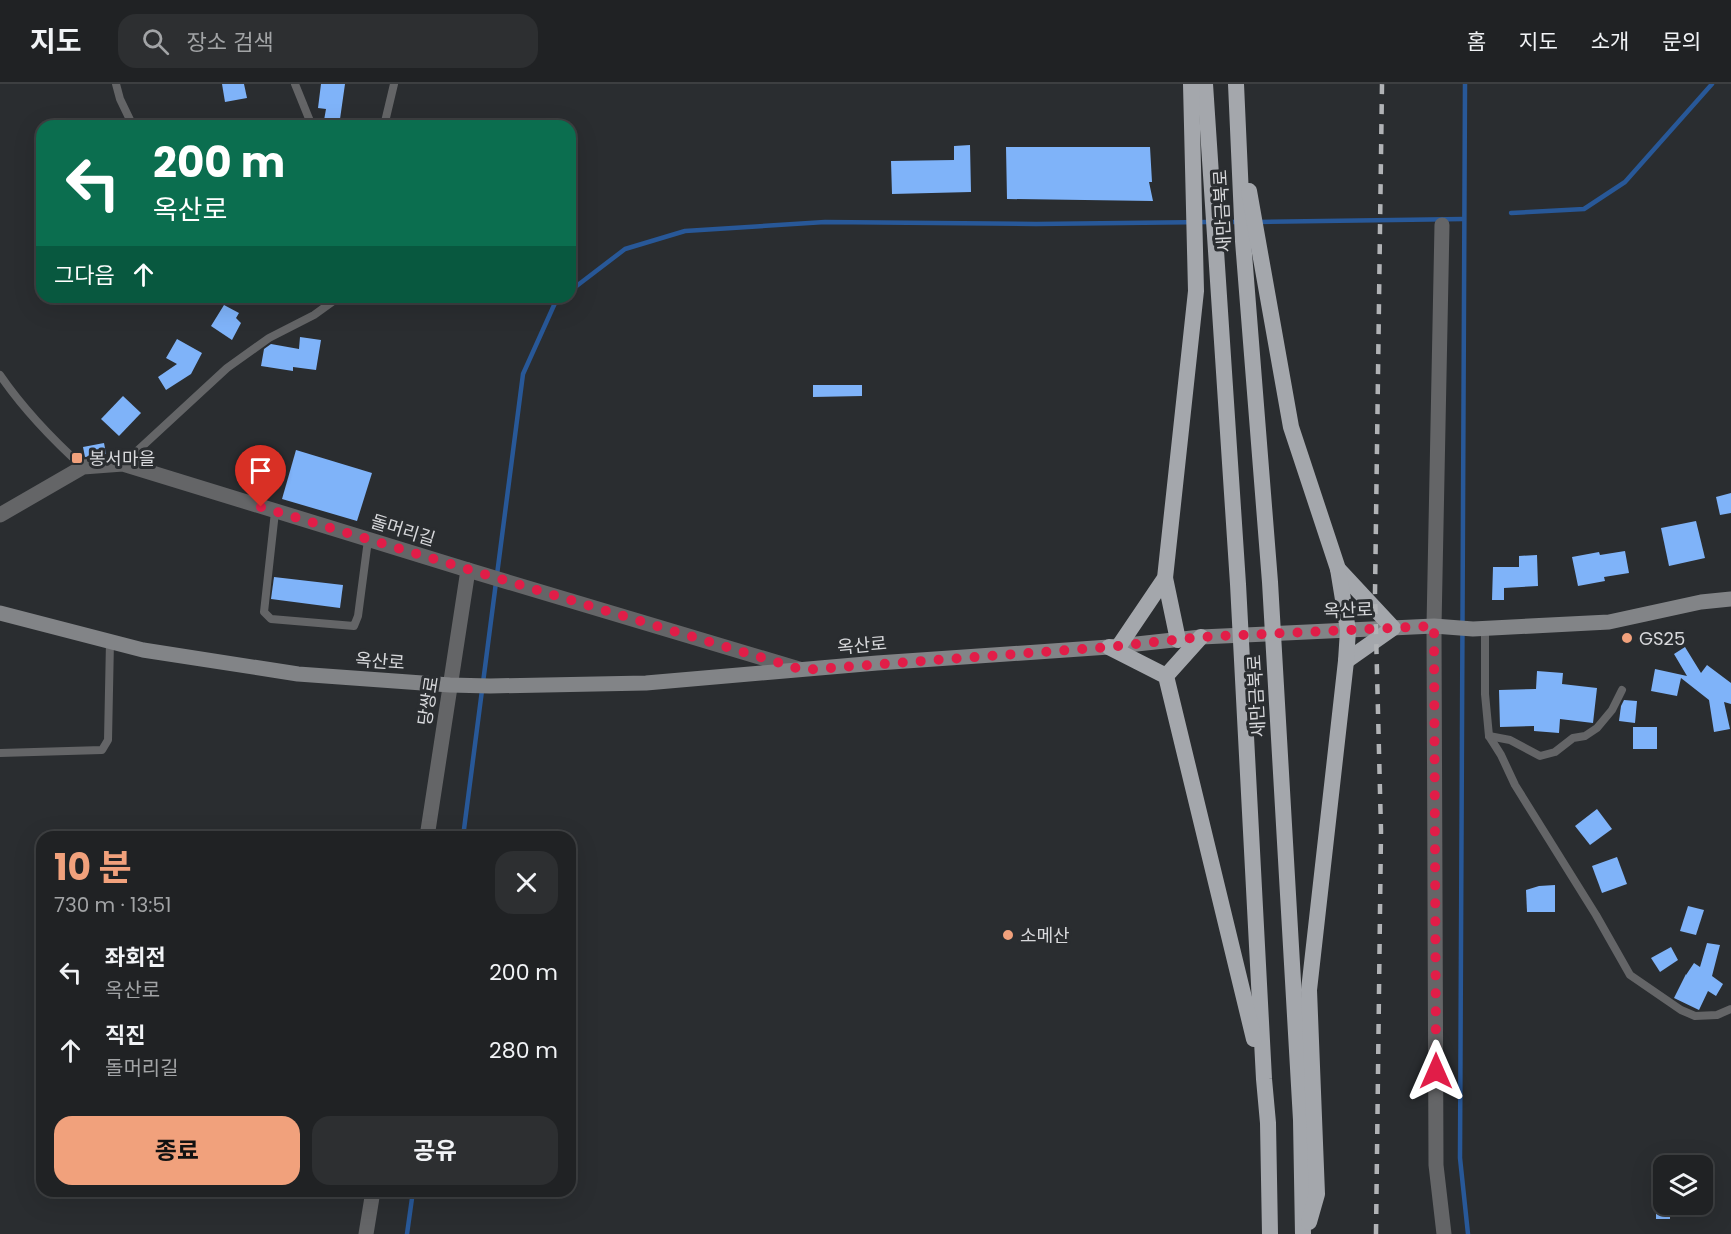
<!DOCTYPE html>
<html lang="ko">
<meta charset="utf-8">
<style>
:root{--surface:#202224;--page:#2d2f31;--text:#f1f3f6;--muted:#a2a4a6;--line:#3d3f41;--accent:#f1a17c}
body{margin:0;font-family:Poppins,"Noto Sans KR",sans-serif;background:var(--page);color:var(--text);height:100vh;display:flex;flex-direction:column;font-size:22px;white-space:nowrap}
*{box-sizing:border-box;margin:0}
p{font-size:20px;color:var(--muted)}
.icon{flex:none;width:33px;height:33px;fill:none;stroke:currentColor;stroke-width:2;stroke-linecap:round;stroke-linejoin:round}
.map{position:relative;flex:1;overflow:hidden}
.details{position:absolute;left:36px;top:747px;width:540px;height:366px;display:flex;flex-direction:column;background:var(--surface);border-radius:18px;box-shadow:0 6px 24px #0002,0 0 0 2px var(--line)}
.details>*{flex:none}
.top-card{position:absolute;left:36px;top:36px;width:540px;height:183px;border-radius:18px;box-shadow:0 6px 24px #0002,0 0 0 2px var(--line);background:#0b6e4f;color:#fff;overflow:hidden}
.buttons{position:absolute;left:1653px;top:1071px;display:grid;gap:12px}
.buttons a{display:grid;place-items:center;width:60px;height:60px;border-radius:12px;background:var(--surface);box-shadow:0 6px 24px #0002,0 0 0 2px var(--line);font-size:30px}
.pin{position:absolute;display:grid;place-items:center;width:51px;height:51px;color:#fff;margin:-62px -26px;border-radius:50% 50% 50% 0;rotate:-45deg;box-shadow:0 0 6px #0007}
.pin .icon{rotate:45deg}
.me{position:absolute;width:66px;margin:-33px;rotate:0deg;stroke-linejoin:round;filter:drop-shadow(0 0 4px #0008)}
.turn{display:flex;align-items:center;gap:21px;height:126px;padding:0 18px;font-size:27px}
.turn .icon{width:78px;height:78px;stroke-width:2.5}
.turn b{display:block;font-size:42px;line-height:51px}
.then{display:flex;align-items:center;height:57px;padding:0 18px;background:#0003;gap:12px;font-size:22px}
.round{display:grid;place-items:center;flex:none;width:63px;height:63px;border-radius:18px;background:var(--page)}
.headline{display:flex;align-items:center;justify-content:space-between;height:102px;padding:0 18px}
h1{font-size:36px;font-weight:700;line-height:45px;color:var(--accent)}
.button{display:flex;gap:12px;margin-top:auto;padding:12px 18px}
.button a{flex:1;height:69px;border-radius:18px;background:var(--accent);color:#111;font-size:24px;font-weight:700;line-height:69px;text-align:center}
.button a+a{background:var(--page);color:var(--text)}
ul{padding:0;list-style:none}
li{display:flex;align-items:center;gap:18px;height:78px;padding:0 18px}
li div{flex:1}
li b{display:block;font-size:22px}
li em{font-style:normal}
header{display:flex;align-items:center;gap:36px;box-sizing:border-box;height:84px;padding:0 30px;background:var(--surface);border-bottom:2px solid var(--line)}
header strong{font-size:28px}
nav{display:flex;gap:33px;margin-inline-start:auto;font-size:21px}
.search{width:420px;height:54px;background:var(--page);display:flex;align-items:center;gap:15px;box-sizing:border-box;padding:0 21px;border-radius:18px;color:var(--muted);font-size:22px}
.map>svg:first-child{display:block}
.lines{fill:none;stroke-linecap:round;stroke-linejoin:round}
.stream{stroke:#285898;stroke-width:4.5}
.building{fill:#7fb3f9}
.service{stroke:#646567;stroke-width:8}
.minor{stroke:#646567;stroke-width:15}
.tertiary{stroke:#646567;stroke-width:15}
.secondary{stroke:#828487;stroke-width:15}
.trunk{stroke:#a4a7ac;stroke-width:16}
.rail{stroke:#b1b3b6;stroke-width:4.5;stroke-dasharray:10 10;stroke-linecap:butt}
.route{stroke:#e11d48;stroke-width:10;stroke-dasharray:0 18}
.poi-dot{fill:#f1a17c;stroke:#2a2d30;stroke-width:2}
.labels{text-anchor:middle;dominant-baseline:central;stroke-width:6;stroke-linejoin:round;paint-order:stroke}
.street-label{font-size:18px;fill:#d7d8db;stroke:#2a2d30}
.poi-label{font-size:18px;fill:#d7d8db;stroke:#2a2d30;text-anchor:start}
</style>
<header>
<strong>지도</strong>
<div class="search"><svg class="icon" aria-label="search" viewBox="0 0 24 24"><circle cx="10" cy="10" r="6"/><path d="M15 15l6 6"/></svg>장소 검색</div>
<nav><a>홈</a><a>지도</a><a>소개</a><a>문의</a></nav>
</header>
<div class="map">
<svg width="1731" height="1150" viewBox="0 0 1731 1150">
<rect width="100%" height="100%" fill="#2a2d30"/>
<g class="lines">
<g class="stream">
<path d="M1465 0 1460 1074 1468 1150"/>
<path d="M1511 129 1584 125 1625 98 1712 0"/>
<path d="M1218 138H1239"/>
<path d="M1257 138 1464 135"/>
<path d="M570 207 625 165 685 147 825 138 1036 140 1209 138"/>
<path d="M463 753 523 290 555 219 562 213"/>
<path d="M407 1150 413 1107"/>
</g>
</g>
<g class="building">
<path d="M222 0H244L247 14 225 18Z"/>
<path d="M321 0H345L339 42H323L326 25 318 24Z"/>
<path d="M970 61 971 108 892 110 891 77 954 76V62Z"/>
<path d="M1006 63H1150L1152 98H1149L1153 117 1007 115Z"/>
<path d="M224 221 239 229 236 234 241 239 232 256 211 242Z"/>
<path d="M300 253 321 256 316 286 293 283V287L261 282 264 265 271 260 299 265Z"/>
<path d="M177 255 202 269 191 290 166 306 158 293 177 280 166 274Z"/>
<path d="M813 301H862V312L813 313Z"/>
<path d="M123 312 141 329 119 352 101 335Z"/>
<path d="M104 359 106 370 85 373 83 363Z"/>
<path d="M296 366 372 389 357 437 282 415Z"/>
<path d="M1731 409V429L1720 431 1716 413Z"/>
<path d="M1696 437 1705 474 1669 482 1661 444Z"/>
<path d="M419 442 436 447 432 459 415 453Z"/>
<path d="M1625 467 1629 489 1604 493 1605 497 1578 502 1572 473 1599 468 1600 471Z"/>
<path d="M1537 471 1538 502 1504 504V516H1492L1493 483H1519V472Z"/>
<path d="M274 493 343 501 340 524 271 515Z"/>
<path d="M1685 563 1701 589 1707 581 1731 599V620L1724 618 1730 645 1714 648 1709 616 1681 594 1677 612 1651 607 1655 585 1687 592 1674 570Z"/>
<path d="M1537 587 1563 589 1562 600 1597 604 1593 639 1560 635 1559 649 1534 647V642L1500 643 1499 606 1536 605Z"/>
<path d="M1624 616 1637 617 1635 639 1619 637 1621 622Z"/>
<rect x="1633" y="643" width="24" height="22"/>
<path d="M1597 725 1612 745 1590 761 1575 742Z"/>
<path d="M1617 773 1627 800 1602 809 1592 782Z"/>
<path d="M1555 801V828H1527L1526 806 1539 802Z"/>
<path d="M1688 822 1704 826 1696 851 1680 847Z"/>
<path d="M1707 859 1720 861 1712 892 1723 900 1716 912 1708 907 1699 926 1674 914 1686 890V891L1694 879 1700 883Z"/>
<path d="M1671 863 1678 876 1660 888 1651 874Z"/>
<rect x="1656" y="1120" width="14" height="15"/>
</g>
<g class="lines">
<g class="service">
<path d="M116 0 120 15 133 42"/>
<path d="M295 0 312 42"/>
<path d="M384 42 394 0"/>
<path d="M0 291C24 326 52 355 83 383"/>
<path d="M123 380 227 284 269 254 314 231 339 213"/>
<path d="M275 428 264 528 271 535 354 542 358 532 368 456"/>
<path d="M1485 544V610L1489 652 1501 671 1515 701 1596 831 1630 891 1681 926 1695 932 1717 931 1731 925"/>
<path d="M1489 652 1510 656 1540 672 1555 668 1573 654 1585 652 1597 644 1612 626 1622 606"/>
<path d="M0 669 102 666 108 656 110 557"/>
</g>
<path class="minor" d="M1442 141 1434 542 1436 1081 1444 1150"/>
<g class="tertiary">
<path d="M0 431 83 383 123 380 468 486 799 585"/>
<path d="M427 753 468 486"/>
<path d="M366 1150 373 1107"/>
</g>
<path class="secondary" d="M0 529 143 566 298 590 450 601 490 602 646 599 877 579 1109 563 1201 553 1434 542 1473 545 1609 538 1701 518 1731 515"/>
<g class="trunk">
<path d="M1205 0 1238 500 1264 995 1268 1039 1270 1150"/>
<path d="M1236 0 1243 157 1270 498 1301 1036 1303 1150"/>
<path d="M1249 107 1291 343 1338 485 1393 544 1346 577"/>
<path d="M1165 494 1178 556"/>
<path d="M1119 562 1165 494 1196 207 1191 0"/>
<path d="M1109 563 1166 592 1254 955"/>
<path d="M1166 592 1201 553"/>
<path d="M1309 1138 1317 1110 1309 906 1346 577 1348 546 1338 485"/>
</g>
<path class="rail" d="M1376 1150 1381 747 1375 509 1382 0"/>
</g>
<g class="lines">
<path class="route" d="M261 423 803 586 1109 563 1201 553 1434 542 1436 987"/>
</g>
<g class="poi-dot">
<rect x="71" y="368" width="12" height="12" rx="3"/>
<circle cx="1627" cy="554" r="6"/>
<circle cx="1008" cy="851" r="6"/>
</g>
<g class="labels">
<g class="street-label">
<text transform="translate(1222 127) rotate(-93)">새만금북로</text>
<text transform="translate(403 446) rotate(17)">돌머리길</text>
<text transform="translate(1348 526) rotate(-2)">옥산로</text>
<text transform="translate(862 561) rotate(-5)">옥산로</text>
<text transform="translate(380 577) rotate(4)">옥산로</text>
<text transform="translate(1256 612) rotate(-93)">새만금북로</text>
<text transform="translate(428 617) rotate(-81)">당쌍로</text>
</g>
<g class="poi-label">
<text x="89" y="374">봉서마을</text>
<text x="1639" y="554">GS25</text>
<text x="1020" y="851">소메산</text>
</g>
</g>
</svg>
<div class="buttons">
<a><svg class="icon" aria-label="layers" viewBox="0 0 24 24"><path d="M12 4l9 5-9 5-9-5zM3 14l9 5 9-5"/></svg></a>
</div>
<div class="pin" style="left:261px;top:423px;background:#d93025"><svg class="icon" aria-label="arrive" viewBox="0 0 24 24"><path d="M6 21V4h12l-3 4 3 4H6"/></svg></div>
<svg class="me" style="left:1436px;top:987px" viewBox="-20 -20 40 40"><path d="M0-17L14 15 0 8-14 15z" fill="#e11d48" stroke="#fff" stroke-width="4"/></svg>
<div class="top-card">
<div class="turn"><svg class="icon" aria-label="left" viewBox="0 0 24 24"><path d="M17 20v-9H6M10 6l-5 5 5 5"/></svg><div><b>200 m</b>옥산로</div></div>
<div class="then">그다음<svg class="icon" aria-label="ahead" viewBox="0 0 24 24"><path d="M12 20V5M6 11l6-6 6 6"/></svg></div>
</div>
<section class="details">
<div class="headline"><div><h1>10 분</h1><p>730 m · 13:51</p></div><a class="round"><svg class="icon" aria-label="close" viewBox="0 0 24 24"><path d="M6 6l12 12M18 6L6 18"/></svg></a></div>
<ul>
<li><svg class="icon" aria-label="left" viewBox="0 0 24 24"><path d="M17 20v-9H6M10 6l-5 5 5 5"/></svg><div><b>좌회전</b><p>옥산로</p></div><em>200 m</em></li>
<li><svg class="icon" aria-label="ahead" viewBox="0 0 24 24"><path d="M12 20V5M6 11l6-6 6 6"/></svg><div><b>직진</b><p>돌머리길</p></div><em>280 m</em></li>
</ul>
<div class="button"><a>종료</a><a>공유</a></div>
</section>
</div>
